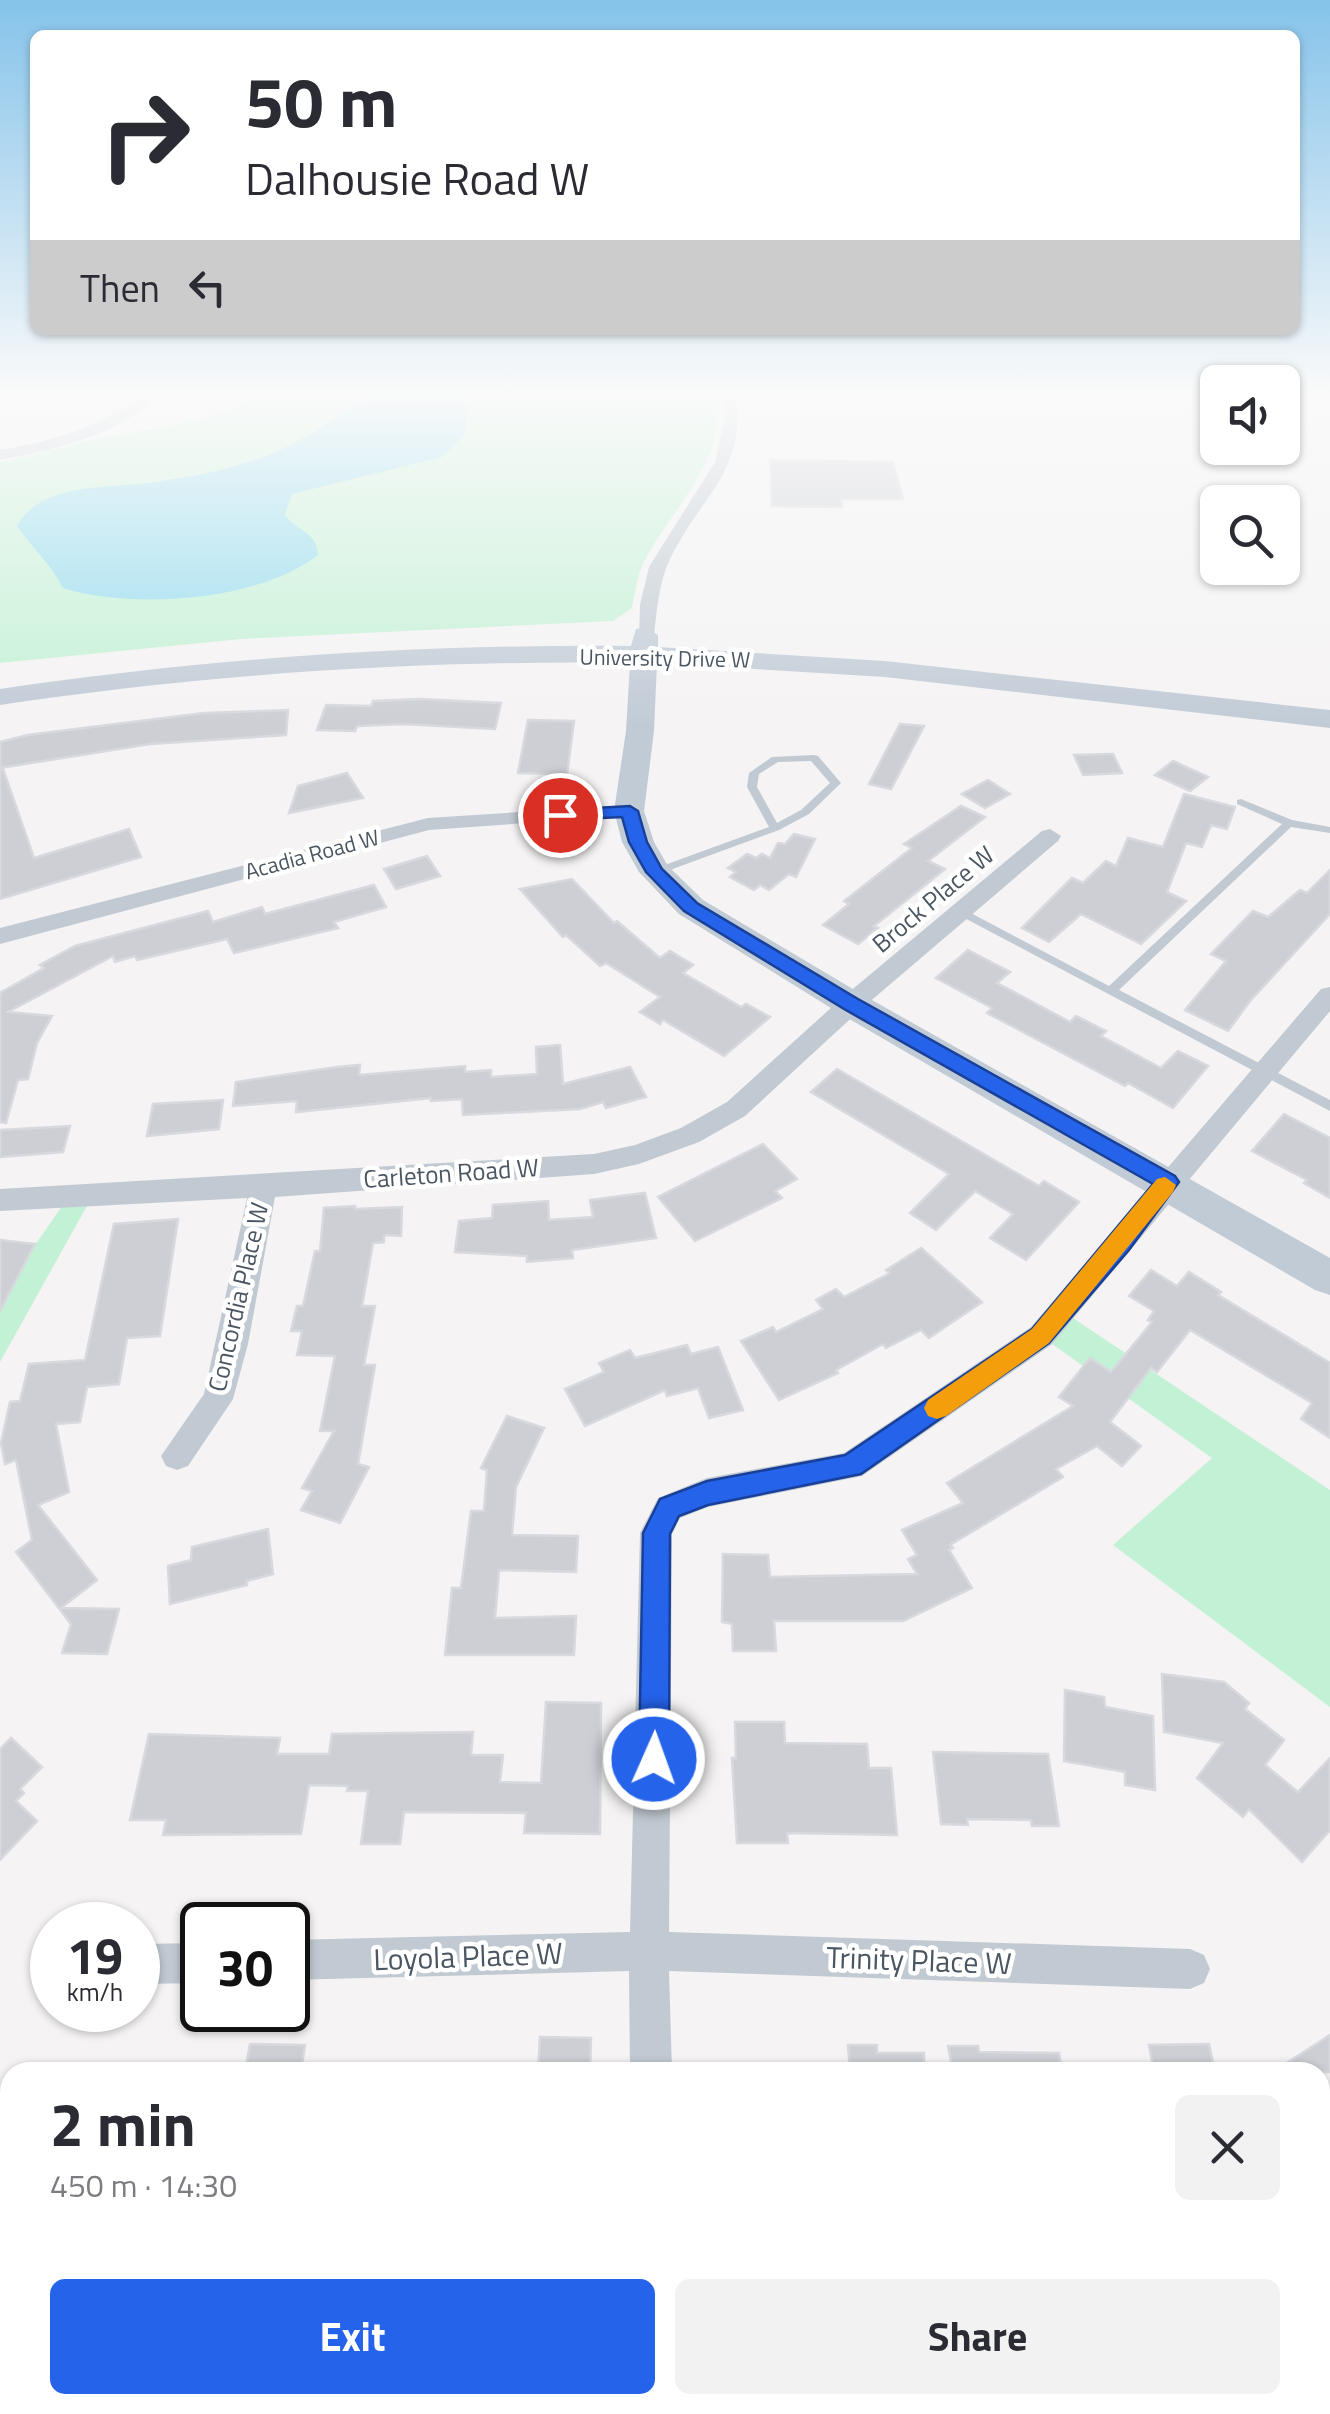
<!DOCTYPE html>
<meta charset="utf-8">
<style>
:root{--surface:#fff;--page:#f2f2f3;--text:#2b2b33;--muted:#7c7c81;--accent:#2563eb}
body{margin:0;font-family:"Titillium Web",sans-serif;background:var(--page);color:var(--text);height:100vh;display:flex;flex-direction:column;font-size:38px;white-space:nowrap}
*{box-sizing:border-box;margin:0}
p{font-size:32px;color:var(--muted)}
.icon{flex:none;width:55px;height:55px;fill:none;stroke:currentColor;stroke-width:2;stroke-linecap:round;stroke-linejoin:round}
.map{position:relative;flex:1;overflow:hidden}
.details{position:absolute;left:0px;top:2062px;width:1330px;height:352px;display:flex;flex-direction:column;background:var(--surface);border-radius:30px 30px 0 0;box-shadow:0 2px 8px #0004}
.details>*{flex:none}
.banner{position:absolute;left:30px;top:30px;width:1270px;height:305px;border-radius:15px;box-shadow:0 2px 8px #0004;background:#fff;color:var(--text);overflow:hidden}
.buttons{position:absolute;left:1200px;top:365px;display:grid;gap:20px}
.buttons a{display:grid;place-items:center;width:100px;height:100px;border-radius:15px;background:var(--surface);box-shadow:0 2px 8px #0004;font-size:50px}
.speed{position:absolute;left:30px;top:1902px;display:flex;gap:20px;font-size:50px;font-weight:700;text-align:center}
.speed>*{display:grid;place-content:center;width:130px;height:130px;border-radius:50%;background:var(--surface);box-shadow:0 2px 8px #0004;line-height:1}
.speed small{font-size:25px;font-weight:400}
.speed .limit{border:5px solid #111;border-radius:15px;background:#fff;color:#111}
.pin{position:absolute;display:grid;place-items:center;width:85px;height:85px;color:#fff;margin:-42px;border:5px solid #fff;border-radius:50%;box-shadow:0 2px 10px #0007}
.me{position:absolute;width:110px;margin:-55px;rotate:2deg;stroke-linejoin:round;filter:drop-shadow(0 0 8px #0008)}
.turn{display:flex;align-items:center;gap:35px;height:210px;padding:0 50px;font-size:45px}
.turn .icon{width:130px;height:130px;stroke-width:2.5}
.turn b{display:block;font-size:70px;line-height:85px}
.then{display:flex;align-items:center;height:95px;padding:0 50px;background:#0003;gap:20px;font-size:38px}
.round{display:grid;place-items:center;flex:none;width:105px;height:105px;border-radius:15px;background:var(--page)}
.summary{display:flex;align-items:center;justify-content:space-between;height:170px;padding:0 50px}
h1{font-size:60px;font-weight:700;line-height:75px}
.button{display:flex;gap:20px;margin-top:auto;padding:20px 50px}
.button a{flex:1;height:115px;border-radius:15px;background:var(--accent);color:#fff;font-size:40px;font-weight:700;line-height:115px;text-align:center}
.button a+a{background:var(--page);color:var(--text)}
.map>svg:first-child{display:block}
.green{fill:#c3f1d5}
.water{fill:#90daee}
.building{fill:#cdcfd5;stroke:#d7d9de;stroke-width:2.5}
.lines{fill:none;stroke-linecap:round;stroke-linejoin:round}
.lane{fill:#c1cad2;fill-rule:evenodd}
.street{fill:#c1cad2;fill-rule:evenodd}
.secondary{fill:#c1cbd6;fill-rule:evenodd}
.route{fill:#2563eb;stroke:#184099;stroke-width:2.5}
.slow{fill:#f59e0b}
.labels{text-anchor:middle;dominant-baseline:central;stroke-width:9;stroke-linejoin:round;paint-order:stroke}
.far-street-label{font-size:22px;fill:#4a5661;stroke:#fff}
.street-label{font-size:25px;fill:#4a5661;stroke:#fff}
.near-street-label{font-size:30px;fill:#4a5661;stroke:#fff}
</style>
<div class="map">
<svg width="1330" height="2414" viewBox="0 0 1330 2414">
<rect width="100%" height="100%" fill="#f5f3f3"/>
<g class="green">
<path d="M268 389H717C728 458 678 501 647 556 637 573 636 590 632 608L613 621 241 639 0 663V462C36 455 70 444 106 437 162 426 219 422 268 389Z"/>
<path d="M93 1195 0 1362V1296L69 1196Z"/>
<path d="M1064 1312 1330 1490V1707L1113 1545 1212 1458 1041 1336Z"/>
</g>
<path class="water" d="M389 390H448L468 406 464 436 442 457 292 494 285 515C297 532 317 531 318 555 260 601 132 610 63 588 51 564 32 548 17 526 41 481 112 489 156 482 198 476 244 467 282 449 318 431 352 408 389 390Z"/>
<g class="building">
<path d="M770 460 893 462 903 499H841L842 507 772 506Z"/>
<path d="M419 699 501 703 495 729 403 724 357 726 355 731 317 730 326 705 371 706 373 701Z"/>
<path d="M288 710 286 735 150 744 0 768V742L28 735 204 713Z"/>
<path d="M528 720 574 721 567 774 518 773Z"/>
<path d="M900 724 924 726 891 789 869 784Z"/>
<path d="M1113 754 1122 773 1083 775 1074 755Z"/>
<path d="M1173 761 1208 777 1190 791 1155 775Z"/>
<path d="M3 769 34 858 129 829 141 857 0 899V770Z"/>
<path d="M347 773 363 798 289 813 298 786Z"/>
<path d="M988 780 1010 794 985 808 962 794Z"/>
<path d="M1184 794 1235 807 1227 829 1211 825 1202 847 1186 843 1167 892 1186 901 1141 944 1081 914 1049 942 1022 928 1072 878 1083 883 1106 861 1116 866 1128 838 1163 847Z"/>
<path d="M961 806 985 817 928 861 945 869 874 926 878 928 858 944 823 925 849 904 844 901 912 848 904 844Z"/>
<path d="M794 834 815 839 796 877 789 874 769 890 760 885 754 890 730 877 736 872 728 868 747 854 756 858 762 854 770 858 778 843 785 844Z"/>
<path d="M427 856 440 876 396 889 384 869Z"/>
<path d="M1330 870V914L1250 1001 1228 1031 1185 1010 1226 961 1211 954 1253 911 1268 917 1300 890 1307 893Z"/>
<path d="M572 879 614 923 617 921 660 958 670 951 693 965 683 973 741 1007 746 1004 770 1017 724 1056 663 1020 660 1024 640 1012 660 997 606 963 600 966 566 935 563 937 520 889Z"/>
<path d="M374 885 386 907 334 922 338 928 234 953 227 939 137 960 135 956 115 962 113 956 8 1012 52 1016 37 1043 28 1079 18 1080 6 1123 0 1122V993L44 968 40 965 75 946 208 911 213 922 262 907 265 914Z"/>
<path d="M968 950 1010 972 997 983 1070 1022 1076 1016 1106 1031 1101 1036 1161 1068 1178 1051 1208 1066 1173 1108 1128 1083 1125 1086 987 1013 992 1008 936 978Z"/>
<path d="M560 1045 563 1084 630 1067 646 1097 606 1108 603 1102 580 1109 463 1115 462 1099 431 1101V1098L296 1112 297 1101 233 1106 236 1082 337 1067 360 1065 359 1075 465 1066V1072L491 1070V1077L537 1074 536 1047Z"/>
<path d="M837 1069 1039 1186 1044 1181 1079 1202 1026 1260 990 1238 1013 1214 975 1191 936 1230 910 1213 949 1174 811 1092Z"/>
<path d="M223 1100 219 1129 147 1136 153 1104Z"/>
<path d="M1284 1114 1330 1138V1198L1304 1183 1307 1180 1252 1151Z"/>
<path d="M70 1126 63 1152 0 1157V1130Z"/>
<path d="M763 1144 797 1179 775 1191 782 1198 695 1241 658 1197Z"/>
<path d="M645 1193 656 1238 572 1250 573 1258 527 1262V1256L455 1252 459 1221 492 1218 493 1205 548 1201 549 1220 593 1217 590 1200Z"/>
<path d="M355 1206V1209L402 1207 401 1236 384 1235V1242L373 1243 362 1306H375L364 1365H375L358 1464 369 1467 340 1523 301 1510 312 1491 302 1488 334 1431H320L335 1356 297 1355 302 1331H291L297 1306H303L315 1251H320L324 1208Z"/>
<path d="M178 1219 160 1336 127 1338 119 1384 87 1387 80 1422 56 1424 69 1492 38 1505 97 1580 61 1608 119 1609 107 1654 62 1653 71 1624 16 1552 32 1540 16 1460 5 1464 1 1443 10 1402 20 1401 29 1364 85 1360 114 1224Z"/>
<path d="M0 1240 35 1244 0 1311Z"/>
<path d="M921 1248 982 1302 929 1338 921 1330 886 1348 883 1344 836 1370 838 1373 779 1400 741 1341 773 1327 776 1332 823 1309 816 1300 836 1289 844 1297 890 1273 886 1270Z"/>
<path d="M1151 1270 1177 1286 1189 1272 1221 1292 1218 1295 1330 1363V1438L1301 1419 1312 1403 1190 1330 1157 1372 1151 1368 1110 1422 1141 1446 1122 1466 1097 1446 1056 1469 1063 1477 950 1545 953 1548 949 1550 972 1588 903 1621H774L776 1651H733L732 1624 722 1622 723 1554 768 1555 770 1577 917 1574 908 1559 917 1555 902 1530 963 1503 947 1483 1073 1406 1059 1397 1090 1358 1111 1372 1152 1322 1148 1320 1154 1311 1129 1296Z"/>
<path d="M687 1345 691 1354 718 1347 743 1410 709 1418 698 1388 667 1396 665 1390 585 1426 565 1389 604 1372 599 1363 630 1350 635 1358Z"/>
<path d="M507 1416 544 1428 516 1487 512 1535 578 1536 576 1572 499 1570 495 1618 576 1616 574 1655H445L452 1588H461L471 1511H484L487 1470 481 1468Z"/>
<path d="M268 1529 273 1574 247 1581V1585L170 1604 168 1566 191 1560 192 1547Z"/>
<path d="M1162 1674 1224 1682 1249 1703 1245 1709 1284 1740 1265 1765 1298 1792 1330 1758V1830L1302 1862 1249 1809 1243 1817 1197 1778 1223 1743 1164 1732Z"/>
<path d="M1065 1690 1104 1697 1105 1707 1153 1716 1155 1790 1125 1785V1772L1064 1761Z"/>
<path d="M546 1702 601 1703 600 1834 524 1833 526 1813 404 1812 400 1844H361L368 1791H347L348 1786 309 1785 301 1834 163 1835 166 1820H130L149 1734 280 1738 277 1754H329L332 1734 473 1732 471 1755H503L500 1782 541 1783Z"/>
<path d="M735 1722H784L785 1743 867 1744 869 1768H891L897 1835 787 1833 788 1843H737L732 1758H736Z"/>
<path d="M11 1738 42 1767 20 1789 24 1793 16 1801 37 1821 0 1860V1749Z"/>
<path d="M933 1752 1048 1754 1059 1826H1032L1031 1820 967 1819 968 1825 941 1824Z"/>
<path d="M1330 2035V2072H1273Z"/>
<path d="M540 2037 591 2038 590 2072H538Z"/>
<path d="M250 2044 305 2045 301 2072H245Z"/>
<path d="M1209 2044 1215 2072H1154L1149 2045Z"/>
<path d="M848 2045H877V2053H924V2072H850Z"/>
<path d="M948 2046H978L979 2052 1059 2053 1062 2072H953Z"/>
</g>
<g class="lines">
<g class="lane">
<path d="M814 755 818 756 841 783 809 814 779 830 659 874H651V870L769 827 747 787 749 773 772 757ZM811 761 830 783 801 810 777 823 757 787 759 774 778 762Z"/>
<path d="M1241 799 1292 820 1330 827V833L1291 827 1119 990 1330 1100V1111L955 913 957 910H965L1109 986 1282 824 1237 804V800Z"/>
</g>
<g class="street">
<path d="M149 389H164C123 435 58 449 0 460V450C55 441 106 426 149 389Z"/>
<path d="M722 389H736C747 474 703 491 670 559 659 582 657 609 654 635L651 639H639L640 605 649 567 715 462 725 417Z"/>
<path d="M629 805 640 811 636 815 429 830 0 944V928L428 818Z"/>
<path d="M1050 829 1061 836 1058 841 860 1010 745 1116 699 1142 639 1164 594 1174 275 1197 248 1344 233 1399 188 1466 177 1470 166 1466 161 1456 204 1394 247 1198 0 1211V1189L594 1154 635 1145 681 1128 727 1102 842 998 1042 831Z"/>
<path d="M1330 987V1011L1051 1345 862 1476 708 1507 680 1518 672 1534 669 1932 1190 1949 1204 1955 1210 1969 1204 1983 1190 1989 669 1971 672 2072H630L629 1971 288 1980V1940L630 1932 640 1533 658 1498 707 1478 844 1453 1031 1327 1321 989Z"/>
<path d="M202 1943V1983L138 1984V1944Z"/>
<path d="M631 2405H677L678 2414H630Z"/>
</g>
<path class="secondary" d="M645 627 658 635V647L885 661 1330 710V728L885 677 657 663 654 731 644 811 654 842 668 866 703 900 863 995 1330 1258V1295L1315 1290 839 1013 679 914 639 872 622 842 614 811 626 731 630 663C418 660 209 674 0 705V689C210 658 419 644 631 646L636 629Z"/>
</g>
<linearGradient id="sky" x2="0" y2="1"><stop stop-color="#85c3ea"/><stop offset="0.54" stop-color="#fafafa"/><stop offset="1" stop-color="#fafafa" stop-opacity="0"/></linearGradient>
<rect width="1330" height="727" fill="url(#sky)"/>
<path class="route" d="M630 806 638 811 647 842 662 869 697 903 858 999 1175 1176 1179 1182 1129 1250 1049 1343 861 1474 708 1505 679 1516 670 1534 669 1759 665 1769 654 1774 643 1769 639 1759 643 1533 660 1499 707 1481 845 1455 1032 1329 1153 1184 844 1009 684 911 646 872 629 842 622 817 560 820 551 815 560 810Z"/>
<path class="slow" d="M1165 1177 1176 1185 1173 1192 1049 1343 946 1416 937 1419 928 1416 924 1408 928 1400 1032 1329 1157 1179Z"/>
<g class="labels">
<g class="far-street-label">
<text transform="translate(665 658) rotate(1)">University Drive W</text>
<text transform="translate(312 854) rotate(-15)">Acadia Road W</text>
</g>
<g class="street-label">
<text transform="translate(933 899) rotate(-40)">Brock Place W</text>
<text transform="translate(451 1173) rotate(-4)">Carleton Road W</text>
<text transform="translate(238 1297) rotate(-77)">Concordia Place W</text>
</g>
<g class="near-street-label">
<text transform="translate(468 1956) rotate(-2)">Loyola Place W</text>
<text transform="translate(919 1960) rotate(2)">Trinity Place W</text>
</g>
</g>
</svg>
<div class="buttons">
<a><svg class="icon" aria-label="sound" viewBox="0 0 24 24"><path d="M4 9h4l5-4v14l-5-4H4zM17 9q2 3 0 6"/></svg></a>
<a><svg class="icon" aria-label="search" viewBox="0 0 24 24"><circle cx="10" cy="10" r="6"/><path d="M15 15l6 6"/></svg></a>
</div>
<div class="speed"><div>19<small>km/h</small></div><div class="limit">30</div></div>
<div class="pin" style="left:560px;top:815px;background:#d93025"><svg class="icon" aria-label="arrive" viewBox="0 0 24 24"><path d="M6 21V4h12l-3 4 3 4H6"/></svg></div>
<svg class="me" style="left:654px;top:1759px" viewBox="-20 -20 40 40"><circle r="17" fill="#2563eb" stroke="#fff" stroke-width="3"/><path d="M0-11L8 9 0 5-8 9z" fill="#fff"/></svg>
<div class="banner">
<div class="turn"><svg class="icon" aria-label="right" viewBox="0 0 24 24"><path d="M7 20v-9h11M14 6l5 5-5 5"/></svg><div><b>50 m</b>Dalhousie Road W</div></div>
<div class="then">Then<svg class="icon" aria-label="left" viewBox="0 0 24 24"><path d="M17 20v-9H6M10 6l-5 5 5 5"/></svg></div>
</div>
<section class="details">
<div class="summary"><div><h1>2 min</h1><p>450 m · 14:30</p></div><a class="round"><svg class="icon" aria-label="close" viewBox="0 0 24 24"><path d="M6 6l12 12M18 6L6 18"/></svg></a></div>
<div class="button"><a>Exit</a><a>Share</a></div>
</section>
</div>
